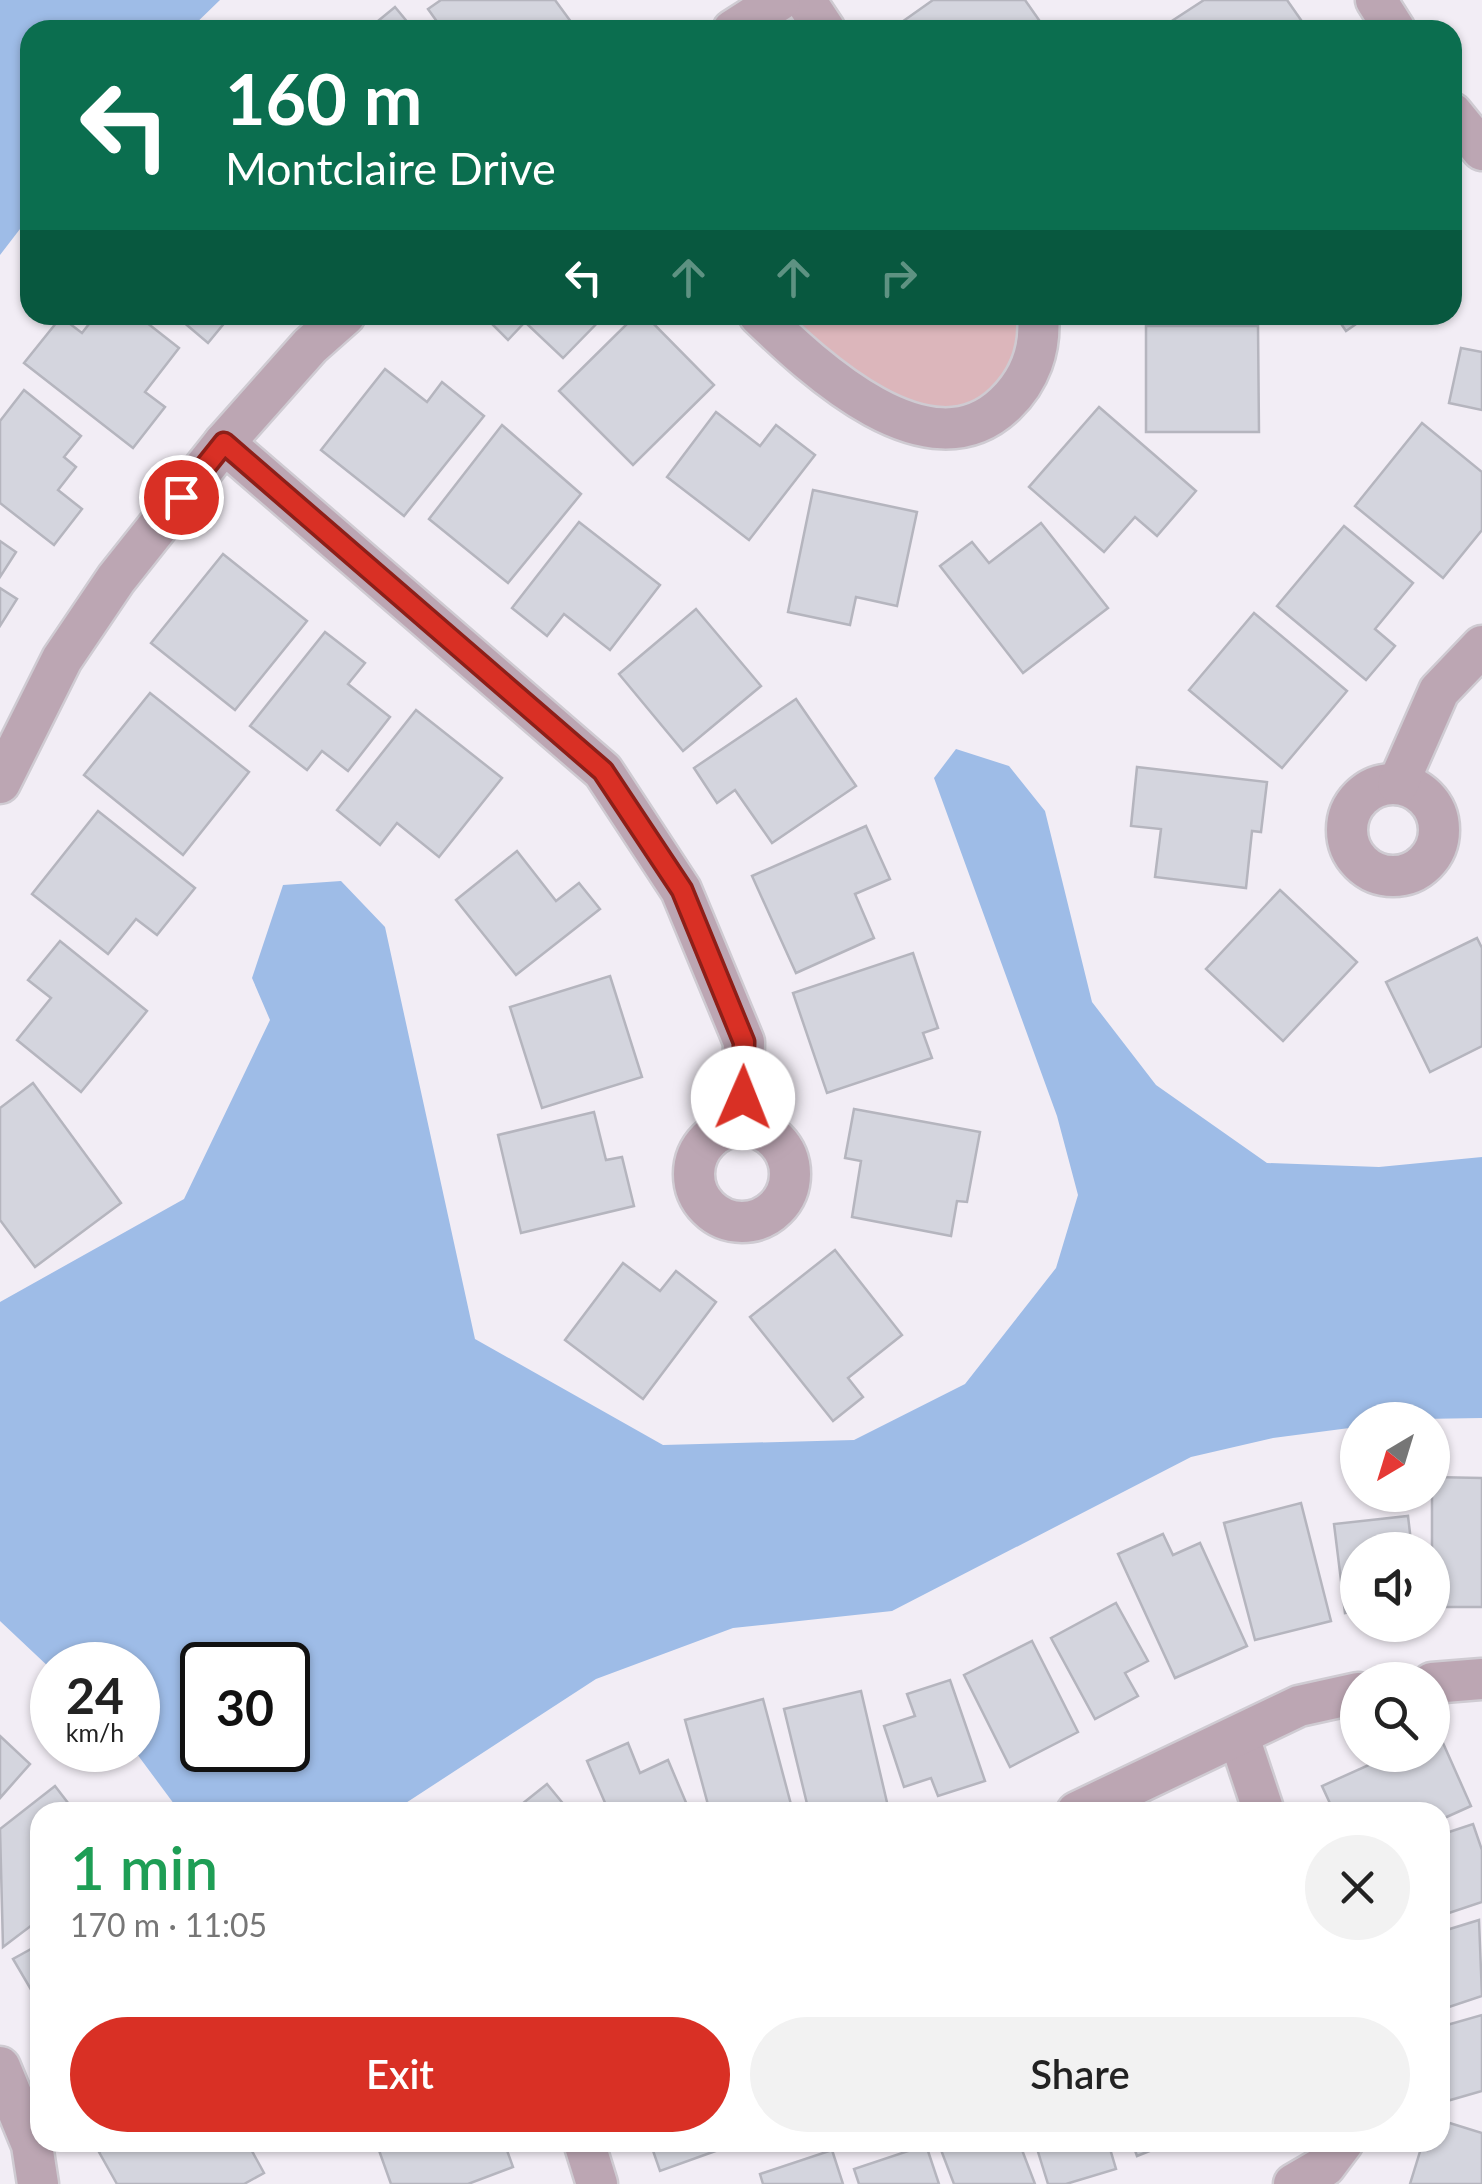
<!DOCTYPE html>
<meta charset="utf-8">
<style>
:root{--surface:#fff;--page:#f2f2f2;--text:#222;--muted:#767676;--accent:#d93025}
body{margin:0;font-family:Lato,sans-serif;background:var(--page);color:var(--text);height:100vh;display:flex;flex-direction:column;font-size:38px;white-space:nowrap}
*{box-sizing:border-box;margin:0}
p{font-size:32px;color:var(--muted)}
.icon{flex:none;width:55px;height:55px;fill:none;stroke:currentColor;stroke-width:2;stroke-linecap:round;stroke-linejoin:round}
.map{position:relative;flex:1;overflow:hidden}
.sheet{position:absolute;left:30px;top:1802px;width:1420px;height:350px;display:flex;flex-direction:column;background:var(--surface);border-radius:30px;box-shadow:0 2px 8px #0004}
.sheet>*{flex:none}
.hud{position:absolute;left:20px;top:20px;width:1442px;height:305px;border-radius:30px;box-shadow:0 2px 8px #0004;background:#0b6e4f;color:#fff;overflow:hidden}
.needle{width:65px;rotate:218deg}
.fabs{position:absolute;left:1340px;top:1402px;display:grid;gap:20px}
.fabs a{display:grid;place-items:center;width:110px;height:110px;border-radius:50%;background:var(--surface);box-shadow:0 2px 8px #0004;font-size:50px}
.speed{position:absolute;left:30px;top:1642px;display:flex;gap:20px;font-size:50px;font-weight:700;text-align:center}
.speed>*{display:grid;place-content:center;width:130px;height:130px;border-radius:50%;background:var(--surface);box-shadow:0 2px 8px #0004;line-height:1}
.speed small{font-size:25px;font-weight:400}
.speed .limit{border:5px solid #111;border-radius:15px;background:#fff;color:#111}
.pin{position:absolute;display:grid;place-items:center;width:85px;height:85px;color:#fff;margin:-42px;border:5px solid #fff;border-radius:50%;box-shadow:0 2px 10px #0007}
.me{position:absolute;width:110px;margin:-55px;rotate:1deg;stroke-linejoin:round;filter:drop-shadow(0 0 8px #0008)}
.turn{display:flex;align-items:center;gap:35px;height:210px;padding:0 40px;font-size:45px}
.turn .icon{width:130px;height:130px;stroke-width:2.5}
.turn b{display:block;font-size:70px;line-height:85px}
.lanes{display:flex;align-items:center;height:95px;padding:0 40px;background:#0003;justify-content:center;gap:50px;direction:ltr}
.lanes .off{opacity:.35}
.round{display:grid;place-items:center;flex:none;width:105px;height:105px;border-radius:52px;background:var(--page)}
.head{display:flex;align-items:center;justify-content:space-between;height:170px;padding:0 40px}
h1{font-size:60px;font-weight:600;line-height:75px;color:#1e9e55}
.cta{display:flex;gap:20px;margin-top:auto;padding:20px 40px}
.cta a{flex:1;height:115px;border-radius:60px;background:var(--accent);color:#fff;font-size:40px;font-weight:600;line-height:115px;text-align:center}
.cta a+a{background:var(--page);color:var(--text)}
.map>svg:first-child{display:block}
.green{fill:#dcb6bb}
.water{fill:#9ebce7;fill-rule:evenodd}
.building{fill:#d4d5de;stroke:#b5b5be;stroke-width:2.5}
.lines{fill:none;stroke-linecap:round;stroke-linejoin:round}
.street-casing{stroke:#cfcbd2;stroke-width:45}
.street{stroke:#bca6b3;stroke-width:40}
.route-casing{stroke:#8d1f18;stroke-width:25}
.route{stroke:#d93025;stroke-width:18}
</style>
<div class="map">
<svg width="1482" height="2184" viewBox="0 0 1482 2184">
<rect width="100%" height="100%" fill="#f2edf5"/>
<path class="green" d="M759 315H1038L1022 388 918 428Z"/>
<g class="water">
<path d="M0 0H220L189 30H30V216L0 255Z"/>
<path d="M956 749 1009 766 1045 811 1092 1002 1156 1085 1267 1163 1379 1167 1482 1157V1418L1358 1420 1357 1427 1273 1438 1191 1457 892 1611 733 1628 596 1679 392 1812H180L134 1750H138V1665H52V1670L0 1621V1302L184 1199 270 1020 252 978 283 885 341 881 385 927 475 1339 663 1445 854 1440 965 1384 1056 1268 1078 1195 1057 1116 934 778ZM202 1665H288V1750H202Z"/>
</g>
<g class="building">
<path d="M441 0H555L577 30H443L428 9Z"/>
<path d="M933 0H1025L1046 30H903L899 24Z"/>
<path d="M1204 0H1287L1308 30H1158Z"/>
<path d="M395 7 414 30H367Z"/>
<path d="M96 315H137L179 348 145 392 165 407 133 448 24 363 61 317 82 333Z"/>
<path d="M175 315H231L208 343Z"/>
<path d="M483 315H605L563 358 525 322 508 340Z"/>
<path d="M636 315H645L714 385 633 465 559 391Z"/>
<path d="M1335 315H1369L1346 331Z"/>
<path d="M1146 326H1258L1259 432H1146Z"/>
<path d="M1461 348 1482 352V410L1449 403Z"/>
<path d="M385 369 427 402 442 382 484 416 404 516 321 450Z"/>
<path d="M24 390 81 436 64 457 76 467 58 490 82 509 54 545 0 503V421Z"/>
<path d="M1099 407 1196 491 1157 536 1135 517 1104 552 1029 487Z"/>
<path d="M716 412 760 446 776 425 815 455 749 540 667 477Z"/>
<path d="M1422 423 1482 472V530L1443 578 1355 506Z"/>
<path d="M502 425 581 494 508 583 429 519Z"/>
<path d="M813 490 917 512 897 606 856 597 850 625 788 612Z"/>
<path d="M579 522 660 585 610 650 564 614 547 636 512 608Z"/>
<path d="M1041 523 1108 608 1023 673 940 566 972 542 989 563Z"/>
<path d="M1344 526 1413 583 1375 629 1395 646 1366 680 1277 606Z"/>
<path d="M0 541 16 552 0 577Z"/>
<path d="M223 554 307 621 235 710 151 643Z"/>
<path d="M0 588 17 599 0 626Z"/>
<path d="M696 609 761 686 683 751 619 674Z"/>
<path d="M1254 613 1347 691 1282 768 1189 690Z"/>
<path d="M325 632 365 663 348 684 390 717 348 771 322 751 307 770 250 726Z"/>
<path d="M150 693 249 772 183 855 84 775Z"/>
<path d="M796 699 856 786 772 843 735 790 717 803 694 768Z"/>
<path d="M416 710 502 778 439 857 397 823 380 845 337 810Z"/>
<path d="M1137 767 1267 782 1261 832 1252 831 1246 888 1155 877 1161 829 1131 826Z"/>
<path d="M98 811 195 888 157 935 136 919 108 954 32 894Z"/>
<path d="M866 826 890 879 855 894 874 938 796 973 752 876Z"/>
<path d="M517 851 556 901 579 883 600 909 516 975 456 900Z"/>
<path d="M1280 890 1357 962 1283 1041 1206 969Z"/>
<path d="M1477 938 1482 948V1046L1430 1072 1386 982Z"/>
<path d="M60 941 147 1011 81 1092 17 1040 51 998 28 980Z"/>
<path d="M913 953 938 1028 923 1033 932 1058 827 1093 793 993Z"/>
<path d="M610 976 642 1077 542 1108 510 1007Z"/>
<path d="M33 1083 121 1203 35 1267 0 1220V1108Z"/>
<path d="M854 1109 980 1132 967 1202 957 1201 951 1236 852 1217 861 1161 845 1158Z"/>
<path d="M594 1112 606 1160 622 1157 634 1206 521 1233 498 1135Z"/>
<path d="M835 1250 902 1335 848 1378 863 1397 833 1421 750 1317Z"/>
<path d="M623 1263 660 1291 676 1271 716 1302 643 1399 565 1340Z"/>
<path d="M1432 1477 1482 1478V1607H1432Z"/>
<path d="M1301 1503 1331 1621 1255 1640 1224 1523Z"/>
<path d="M1408 1516 1412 1550H1358V1611L1345 1613 1334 1524Z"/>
<path d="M1163 1534 1173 1555 1200 1543 1247 1646 1175 1678 1118 1554Z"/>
<path d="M1116 1603 1148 1661 1125 1673 1138 1696 1095 1719 1051 1638Z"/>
<path d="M1032 1641 1078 1732 1010 1767 964 1675Z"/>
<path d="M950 1680 985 1781 938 1796 931 1778 904 1787 884 1726 915 1716 907 1694Z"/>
<path d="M861 1691 889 1811 809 1812 784 1709Z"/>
<path d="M763 1699 793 1812H710L685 1720Z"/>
<path d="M1439 1734 1471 1806 1440 1820V1812H1334L1322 1786 1391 1755H1432V1737Z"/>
<path d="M0 1736 30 1764 0 1798Z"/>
<path d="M628 1743 640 1773 668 1760 690 1812H609L587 1761Z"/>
<path d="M547 1784 570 1812H512Z"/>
<path d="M55 1786 75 1812H40V1919L3 1947 0 1829Z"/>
<path d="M1473 1824 1482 1850V1902L1440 1916V1835Z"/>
<path d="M1479 1920 1482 1996 1440 2010V1932Z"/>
<path d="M40 1944V2005L13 1959Z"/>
<path d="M1482 2015V2091L1440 2103V2027Z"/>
<path d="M1440 2120 1482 2133V2184H1410L1423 2142H1440Z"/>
<path d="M118 2142H247L264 2173 244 2184H117L99 2152Z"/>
<path d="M376 2142H504L513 2167 468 2184H391Z"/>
<path d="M650 2142H735V2144L660 2171Z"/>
<path d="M938 2142H1019L1035 2184H954Z"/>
<path d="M1035 2142H1108L1116 2169 1066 2184H1048Z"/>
<path d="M1132 2142H1172L1137 2156Z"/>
<path d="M926 2145 939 2184H859L854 2169Z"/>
<path d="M832 2150 843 2184H763L760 2174Z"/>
</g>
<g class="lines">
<g class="street-casing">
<g id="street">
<path d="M805 0 825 30"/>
<path d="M1376 0 1395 30"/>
<path d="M733 30 780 0"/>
<path d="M1452 113 1482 150"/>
<path d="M759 315C814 368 929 477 1005 404 1030 380 1041 349 1038 315"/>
<path d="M224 443 603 771 681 890 744 1042 742 1126"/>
<path d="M0 783 62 659 116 579 224 443 310 346 345 315"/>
<circle cx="1393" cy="830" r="46"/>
<path d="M1398 784 1439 691 1482 646"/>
<circle cx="742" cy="1174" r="48"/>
<path d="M1432 1683 1482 1679"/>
<path d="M1239 1737 1264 1812"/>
<path d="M1077 1812 1299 1706 1358 1693"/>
<path d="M0 2067 32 2145 38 2184"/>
<path d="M584 2142 597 2184"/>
<path d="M1294 2184 1325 2166 1343 2142"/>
</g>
</g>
<use href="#street" class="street"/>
</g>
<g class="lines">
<g class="route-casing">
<path id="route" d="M181 497 224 443 603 771 682 890 744 1042 743 1098"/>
</g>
<use href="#route" class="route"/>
</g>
</svg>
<div class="fabs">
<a><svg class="needle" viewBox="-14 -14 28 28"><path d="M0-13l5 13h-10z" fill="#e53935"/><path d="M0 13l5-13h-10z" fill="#767676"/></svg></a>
<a><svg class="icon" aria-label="sound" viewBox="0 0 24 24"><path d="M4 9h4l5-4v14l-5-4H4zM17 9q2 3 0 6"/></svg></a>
<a><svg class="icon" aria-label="search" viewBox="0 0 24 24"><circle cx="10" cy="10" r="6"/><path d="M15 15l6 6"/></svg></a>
</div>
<div class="speed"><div>24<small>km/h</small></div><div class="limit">30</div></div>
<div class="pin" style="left:181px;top:497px;background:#d93025"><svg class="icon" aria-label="arrive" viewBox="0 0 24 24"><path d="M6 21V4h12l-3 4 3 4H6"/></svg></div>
<svg class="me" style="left:743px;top:1098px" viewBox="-20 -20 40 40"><circle r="19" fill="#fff"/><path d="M0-13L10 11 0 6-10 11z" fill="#d93025"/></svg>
<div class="hud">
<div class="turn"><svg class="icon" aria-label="left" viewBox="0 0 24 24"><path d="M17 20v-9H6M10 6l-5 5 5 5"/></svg><div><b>160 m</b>Montclaire Drive</div></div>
<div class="lanes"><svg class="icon" aria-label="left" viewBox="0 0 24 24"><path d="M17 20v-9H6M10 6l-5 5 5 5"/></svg><svg class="icon off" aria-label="ahead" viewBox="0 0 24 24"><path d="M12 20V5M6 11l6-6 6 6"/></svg><svg class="icon off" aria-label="ahead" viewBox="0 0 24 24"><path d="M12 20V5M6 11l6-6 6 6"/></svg><svg class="icon off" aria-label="right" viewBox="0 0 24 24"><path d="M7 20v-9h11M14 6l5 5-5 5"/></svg></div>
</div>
<section class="sheet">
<div class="head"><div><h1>1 min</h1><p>170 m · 11:05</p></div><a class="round"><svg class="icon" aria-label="close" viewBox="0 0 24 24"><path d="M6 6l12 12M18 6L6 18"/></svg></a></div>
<div class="cta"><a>Exit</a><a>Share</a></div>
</section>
</div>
